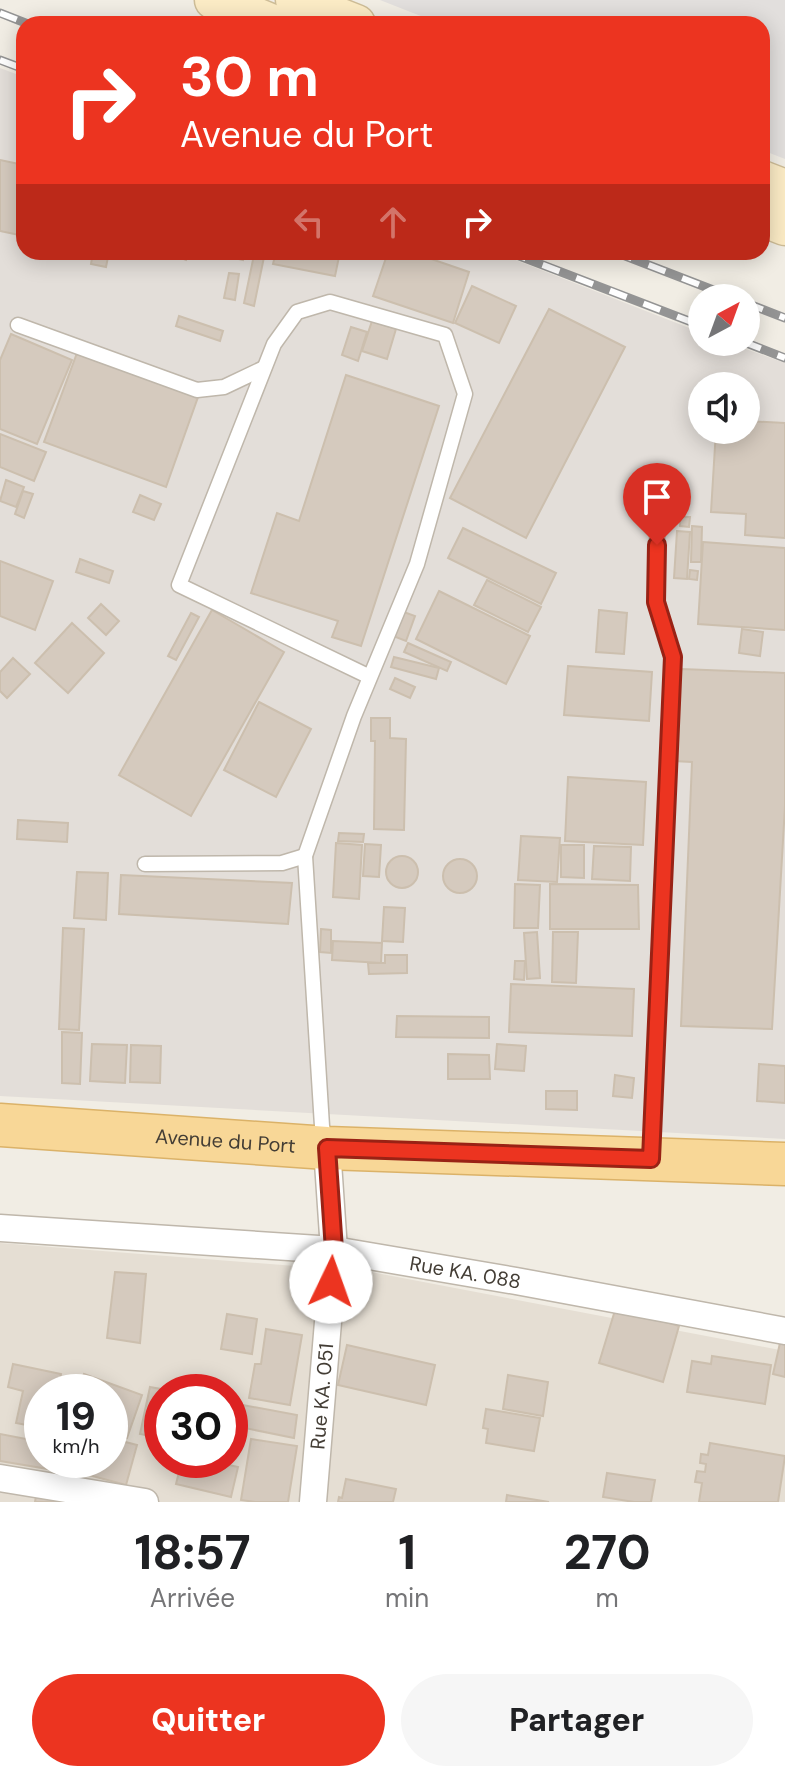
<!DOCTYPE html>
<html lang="fr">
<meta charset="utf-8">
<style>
:root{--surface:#fff;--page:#f6f6f6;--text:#202124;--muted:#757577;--accent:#ec3420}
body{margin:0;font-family:"DM Sans",sans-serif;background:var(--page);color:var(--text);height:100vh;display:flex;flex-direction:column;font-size:30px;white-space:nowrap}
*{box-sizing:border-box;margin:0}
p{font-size:26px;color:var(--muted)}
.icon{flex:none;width:44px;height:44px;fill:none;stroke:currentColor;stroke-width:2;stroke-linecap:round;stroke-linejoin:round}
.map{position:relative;height:1502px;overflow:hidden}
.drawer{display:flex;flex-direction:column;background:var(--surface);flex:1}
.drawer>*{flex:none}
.hud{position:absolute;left:16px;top:16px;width:754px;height:244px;border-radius:24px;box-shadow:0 4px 20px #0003;background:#ec3420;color:#fff;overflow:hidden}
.needle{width:52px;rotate:41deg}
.controls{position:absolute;left:688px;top:284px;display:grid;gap:16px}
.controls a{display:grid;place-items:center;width:72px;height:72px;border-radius:50%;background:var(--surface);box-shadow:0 4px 20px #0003;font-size:40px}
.speed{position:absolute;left:24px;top:1374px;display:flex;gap:16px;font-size:40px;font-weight:700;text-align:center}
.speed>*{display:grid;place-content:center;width:104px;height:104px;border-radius:50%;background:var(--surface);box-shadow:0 4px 20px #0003;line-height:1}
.speed small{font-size:20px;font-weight:400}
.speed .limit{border:12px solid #d22;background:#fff;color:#111}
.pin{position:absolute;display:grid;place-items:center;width:68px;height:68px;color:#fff;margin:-82px -34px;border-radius:50% 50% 50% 0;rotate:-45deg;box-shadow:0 0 8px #0007}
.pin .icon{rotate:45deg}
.me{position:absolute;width:88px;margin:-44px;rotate:3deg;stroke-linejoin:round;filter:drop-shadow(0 0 6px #0008)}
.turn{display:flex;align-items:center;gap:28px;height:168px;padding:0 32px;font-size:36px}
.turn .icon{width:104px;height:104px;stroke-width:2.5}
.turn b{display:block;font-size:56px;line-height:68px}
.lanes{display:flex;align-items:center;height:76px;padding:0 32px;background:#0003;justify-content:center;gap:40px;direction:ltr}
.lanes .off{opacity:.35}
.eta{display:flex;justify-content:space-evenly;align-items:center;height:136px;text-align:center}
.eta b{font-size:48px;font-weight:800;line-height:56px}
.cta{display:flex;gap:16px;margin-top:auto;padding:16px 32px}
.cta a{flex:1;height:92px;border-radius:48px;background:var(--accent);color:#fff;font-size:32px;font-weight:800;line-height:92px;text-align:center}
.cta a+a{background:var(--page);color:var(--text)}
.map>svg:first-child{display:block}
.residential{fill:#e5ded3;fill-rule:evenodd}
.industrial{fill:#e3ded9;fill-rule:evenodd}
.parking{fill:#e2dfdd}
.building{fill:#d5cabe;stroke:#ccbfae;stroke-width:2}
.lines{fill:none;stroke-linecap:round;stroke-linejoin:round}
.lane-casing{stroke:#bfb7ab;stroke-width:17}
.street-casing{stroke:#bfb7ab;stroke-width:29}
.secondary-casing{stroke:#cebd97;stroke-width:41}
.primary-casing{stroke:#dbb268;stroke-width:45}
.lane{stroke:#fff;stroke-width:14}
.street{stroke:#fff;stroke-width:26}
.secondary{stroke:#fbebc5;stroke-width:38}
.primary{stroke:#f8d797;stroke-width:42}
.rail-casing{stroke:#949494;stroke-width:9}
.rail{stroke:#fff;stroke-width:6;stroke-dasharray:18;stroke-linecap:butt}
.route-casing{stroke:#992215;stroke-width:20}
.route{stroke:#ec3420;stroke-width:14}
.labels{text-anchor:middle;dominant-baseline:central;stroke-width:8;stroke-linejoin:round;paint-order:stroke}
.street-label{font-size:20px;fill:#433d35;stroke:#fff}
</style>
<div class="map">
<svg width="785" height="1502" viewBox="0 0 785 1502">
<rect width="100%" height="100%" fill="#f1ede4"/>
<path class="residential" d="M0 1243 371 1272 785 1351V1502H0ZM42 1392H110V1460H42ZM162 1392H230V1460H162Z"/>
<path class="industrial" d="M0 68 24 77V252H495L702 333V342H726L785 363V1139L0 1096ZM702 386H746V430H702Z"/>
<path class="parking" d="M380 0H785V159L762 150V24H441Z"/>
<g class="building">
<path d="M0 160 24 165V236L0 231Z"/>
<path d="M93 252H109L106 267 91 264Z"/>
<path d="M165 252H188L186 260Z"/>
<path d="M235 252H245L243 260 234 258Z"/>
<path d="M276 252H340L335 276 273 264Z"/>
<path d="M388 252H411L469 272 453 323 373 296Z"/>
<path d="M254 255 264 257 254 306 244 303Z"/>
<path d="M229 273 239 274 235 300 224 298Z"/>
<path d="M472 286 516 306 499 343 455 323Z"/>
<path d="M549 309 625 347 526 538 450 498Z"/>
<path d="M179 316 223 331 220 341 176 326Z"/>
<path d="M372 321 396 329 387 359 362 351Z"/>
<path d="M351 327 367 332 358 361 342 355Z"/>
<path d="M11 334 72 360 37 444 0 429V360Z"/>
<path d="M77 353 198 397 166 487 44 442Z"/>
<path d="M346 375 439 406 361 646 332 637 338 621 251 593 277 513 299 521Z"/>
<path d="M746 421 785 423V538L745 535 746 514 711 512 716 430H746Z"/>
<path d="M0 434 46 452 34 481 0 467Z"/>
<path d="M6 480 24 487 16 507 0 501Z"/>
<path d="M23 491 33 494 24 518 15 514Z"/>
<path d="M140 495 161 504 154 520 133 512Z"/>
<path d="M680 517H690L689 527 680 526Z"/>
<path d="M692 526 702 527 701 562H691Z"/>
<path d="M463 528 556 573 541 604 448 558Z"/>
<path d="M677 531 690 532 687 579 674 578Z"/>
<path d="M703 542 785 548V630L698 624Z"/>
<path d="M80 559 113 571 109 583 76 572Z"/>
<path d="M0 561 53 581 35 630 0 616Z"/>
<path d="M690 570 698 571 697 580 689 579Z"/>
<path d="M487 580 541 607 528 632 474 605Z"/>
<path d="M439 591 530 636 506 684 416 639Z"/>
<path d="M101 604 119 621 106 635 88 618Z"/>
<path d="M212 610 284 652 191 816 119 775Z"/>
<path d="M599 610 627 613 624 654 596 652Z"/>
<path d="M401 611 415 616 406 641 393 636Z"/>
<path d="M191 613 199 617 176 660 168 656Z"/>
<path d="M72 623 104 653 68 693 35 663Z"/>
<path d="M742 629 763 632 760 656 739 653Z"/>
<path d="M408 643 451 662 447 671 404 652Z"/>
<path d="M394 657 439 668 436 679 391 667Z"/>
<path d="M13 658 30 674 7 698 0 691V672Z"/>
<path d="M568 666 652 672 649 721 564 715Z"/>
<path d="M681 669 785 673V806L772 1029 681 1026 692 762 674 761Z"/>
<path d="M395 678 415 687 410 698 390 689Z"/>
<path d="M259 702 311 729 276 797 224 770Z"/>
<path d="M371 718H390V738L406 739 404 830 374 829 375 741H371Z"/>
<path d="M568 777 646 782 643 845 565 841Z"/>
<path d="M18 820 68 823 67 842 17 839Z"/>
<path d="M339 833 364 834 363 842 338 841Z"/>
<path d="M521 836 560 838 557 882 518 880Z"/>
<path d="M336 843 362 845 359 899 333 897Z"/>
<path d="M365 844 381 845 379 877 363 876Z"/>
<path d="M561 845H584V878L561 877Z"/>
<path d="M594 846 631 847 630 881 592 879Z"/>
<circle cx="402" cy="872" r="16"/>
<circle cx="460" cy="876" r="17"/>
<path d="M77 872 108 873 106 920 74 918Z"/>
<path d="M121 875 292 883 288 924 119 914Z"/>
<path d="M515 884 540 885 538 928H514Z"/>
<path d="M550 884 638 885 639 929H550Z"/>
<path d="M384 907 405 908 403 942 382 941Z"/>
<path d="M63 928 84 929 79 1030 59 1029Z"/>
<path d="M321 929 331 930V953L320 952Z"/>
<path d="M537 932 540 978 527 979 524 933Z"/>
<path d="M553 932H578L576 983 552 982Z"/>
<path d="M333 941 382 943 381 963 332 960Z"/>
<path d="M385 955H407V973L369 974 368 963H385Z"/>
<path d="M515 961H525L524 980 514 979Z"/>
<path d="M511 984 634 989 632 1036 509 1032Z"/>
<path d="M397 1016 489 1017V1038L396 1037Z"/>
<path d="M62 1032 82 1033 80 1084 62 1083Z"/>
<path d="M92 1044 127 1045 125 1083 90 1081Z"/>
<path d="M497 1044 526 1046 524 1071 495 1069Z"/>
<path d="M131 1045 161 1046 160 1083 130 1082Z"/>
<path d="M448 1054 489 1055 490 1079H448Z"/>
<path d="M759 1064 785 1066V1103L757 1101Z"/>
<path d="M615 1075 634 1078 632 1098 613 1096Z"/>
<path d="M546 1091H577V1110L546 1109Z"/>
<path d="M115 1272 146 1274 140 1343 107 1338Z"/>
<path d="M616 1307 679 1326 663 1382 599 1363Z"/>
<path d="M227 1314 257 1319 252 1354 221 1349Z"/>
<path d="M266 1329 302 1335 290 1405 249 1398 255 1364H261Z"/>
<path d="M780 1343 785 1344V1377L773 1374Z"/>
<path d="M347 1345 435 1365 426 1405 338 1385Z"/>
<path d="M712 1356 771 1365 765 1404 687 1392 692 1361 711 1364Z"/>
<path d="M13 1364 61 1374 57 1392H42V1428L16 1423 23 1391 8 1387Z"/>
<path d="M84 1374 142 1395 127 1438 110 1432V1392H78Z"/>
<path d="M508 1375 548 1382 543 1416 503 1409Z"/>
<path d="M150 1387 178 1392H162V1438L140 1434Z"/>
<path d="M232 1403 297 1415 294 1438 230 1425Z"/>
<path d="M486 1409 540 1418 534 1451 486 1443 488 1429 483 1428Z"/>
<path d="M0 1434 42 1442V1460H50L48 1469 0 1461Z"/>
<path d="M110 1438 137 1445 126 1485 59 1467 61 1460H110Z"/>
<path d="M251 1439 297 1446 288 1502H255L241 1500Z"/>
<path d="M710 1443 785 1456 778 1502H699L702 1483 695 1482 697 1471 705 1472 706 1464 700 1463 701 1454 708 1455Z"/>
<path d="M182 1460H207L238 1467 231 1497 176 1484Z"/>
<path d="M607 1473 655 1480 651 1502H634L603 1497Z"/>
<path d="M346 1479 396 1489 393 1502H338L339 1497 342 1498Z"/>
<path d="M507 1495 549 1502H506Z"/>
<path d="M36 1496 65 1498V1502H35Z"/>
</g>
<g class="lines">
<g class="lane-casing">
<g id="lane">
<path d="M18 325 197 390 224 387 264 368"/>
<path d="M145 864 282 863 305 856"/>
<path d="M326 1144 322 1126 305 856 354 716 417 564 465 394 445 335 330 302 297 312 274 344 179 585 370 677"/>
<path d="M651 1155 673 657 656 602 658 487"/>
</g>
</g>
<g class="street-casing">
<g id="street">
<path id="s1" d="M0 1228 334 1250 516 1281 785 1331"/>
<path d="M0 1478 145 1502"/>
<path id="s2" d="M313 1502 334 1250 327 1148"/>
</g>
</g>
<g class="secondary-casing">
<g id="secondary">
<path d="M214 0 273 24"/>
<path d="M295 0 356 24"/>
<path d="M762 180 785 189"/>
<path d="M762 217 785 226"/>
</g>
</g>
<g class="primary-casing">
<g id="primary">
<path id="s3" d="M0 1125 327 1148 785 1164"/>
</g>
</g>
<use href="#lane" class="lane"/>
<use href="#street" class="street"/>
<use href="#secondary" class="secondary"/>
<use href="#primary" class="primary"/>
<g class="rail-casing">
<g id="rail">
<path d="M0 13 28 24"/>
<path d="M0 60 24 69"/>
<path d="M509 252 702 326"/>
<path d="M615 252 734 298"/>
<path d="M746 303 785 318"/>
<path d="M744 342 785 358"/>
</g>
</g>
<use href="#rail" class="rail"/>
</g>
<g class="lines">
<g class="route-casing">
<path id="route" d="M331 1282 334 1250 327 1148 651 1159 673 657 656 602 657 545"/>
</g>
<use href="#route" class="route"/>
</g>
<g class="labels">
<g class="street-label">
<text stroke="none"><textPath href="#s3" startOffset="226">Avenue du Port</textPath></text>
<text stroke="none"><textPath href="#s1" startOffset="468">Rue KA. 088</textPath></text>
<text stroke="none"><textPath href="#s2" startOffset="106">Rue KA. 051</textPath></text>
</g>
</g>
</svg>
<div class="controls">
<a><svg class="needle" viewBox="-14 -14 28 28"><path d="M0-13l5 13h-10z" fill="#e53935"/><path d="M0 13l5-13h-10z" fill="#757577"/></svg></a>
<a><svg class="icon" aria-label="sound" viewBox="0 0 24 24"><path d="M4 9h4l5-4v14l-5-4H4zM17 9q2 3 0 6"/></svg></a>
</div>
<div class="speed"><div>19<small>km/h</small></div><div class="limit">30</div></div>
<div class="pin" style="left:657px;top:545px;background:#d93025"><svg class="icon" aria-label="arrive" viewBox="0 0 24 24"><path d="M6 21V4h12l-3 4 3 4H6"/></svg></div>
<svg class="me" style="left:331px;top:1282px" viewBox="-20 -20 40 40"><circle r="19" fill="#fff"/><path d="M0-13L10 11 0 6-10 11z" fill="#ec3420"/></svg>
<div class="hud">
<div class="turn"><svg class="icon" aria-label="right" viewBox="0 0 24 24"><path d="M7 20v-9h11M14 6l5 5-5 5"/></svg><div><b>30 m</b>Avenue du Port</div></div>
<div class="lanes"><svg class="icon off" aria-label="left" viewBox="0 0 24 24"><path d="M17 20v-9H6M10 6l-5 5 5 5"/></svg><svg class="icon off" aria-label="ahead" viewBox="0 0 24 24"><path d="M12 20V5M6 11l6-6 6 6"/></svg><svg class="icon" aria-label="right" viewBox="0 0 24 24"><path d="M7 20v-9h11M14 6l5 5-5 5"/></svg></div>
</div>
</div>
<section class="drawer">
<div class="eta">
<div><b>18:57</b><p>Arrivée</p></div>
<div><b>1</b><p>min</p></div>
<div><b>270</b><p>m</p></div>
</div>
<div class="cta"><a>Quitter</a><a>Partager</a></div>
</section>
